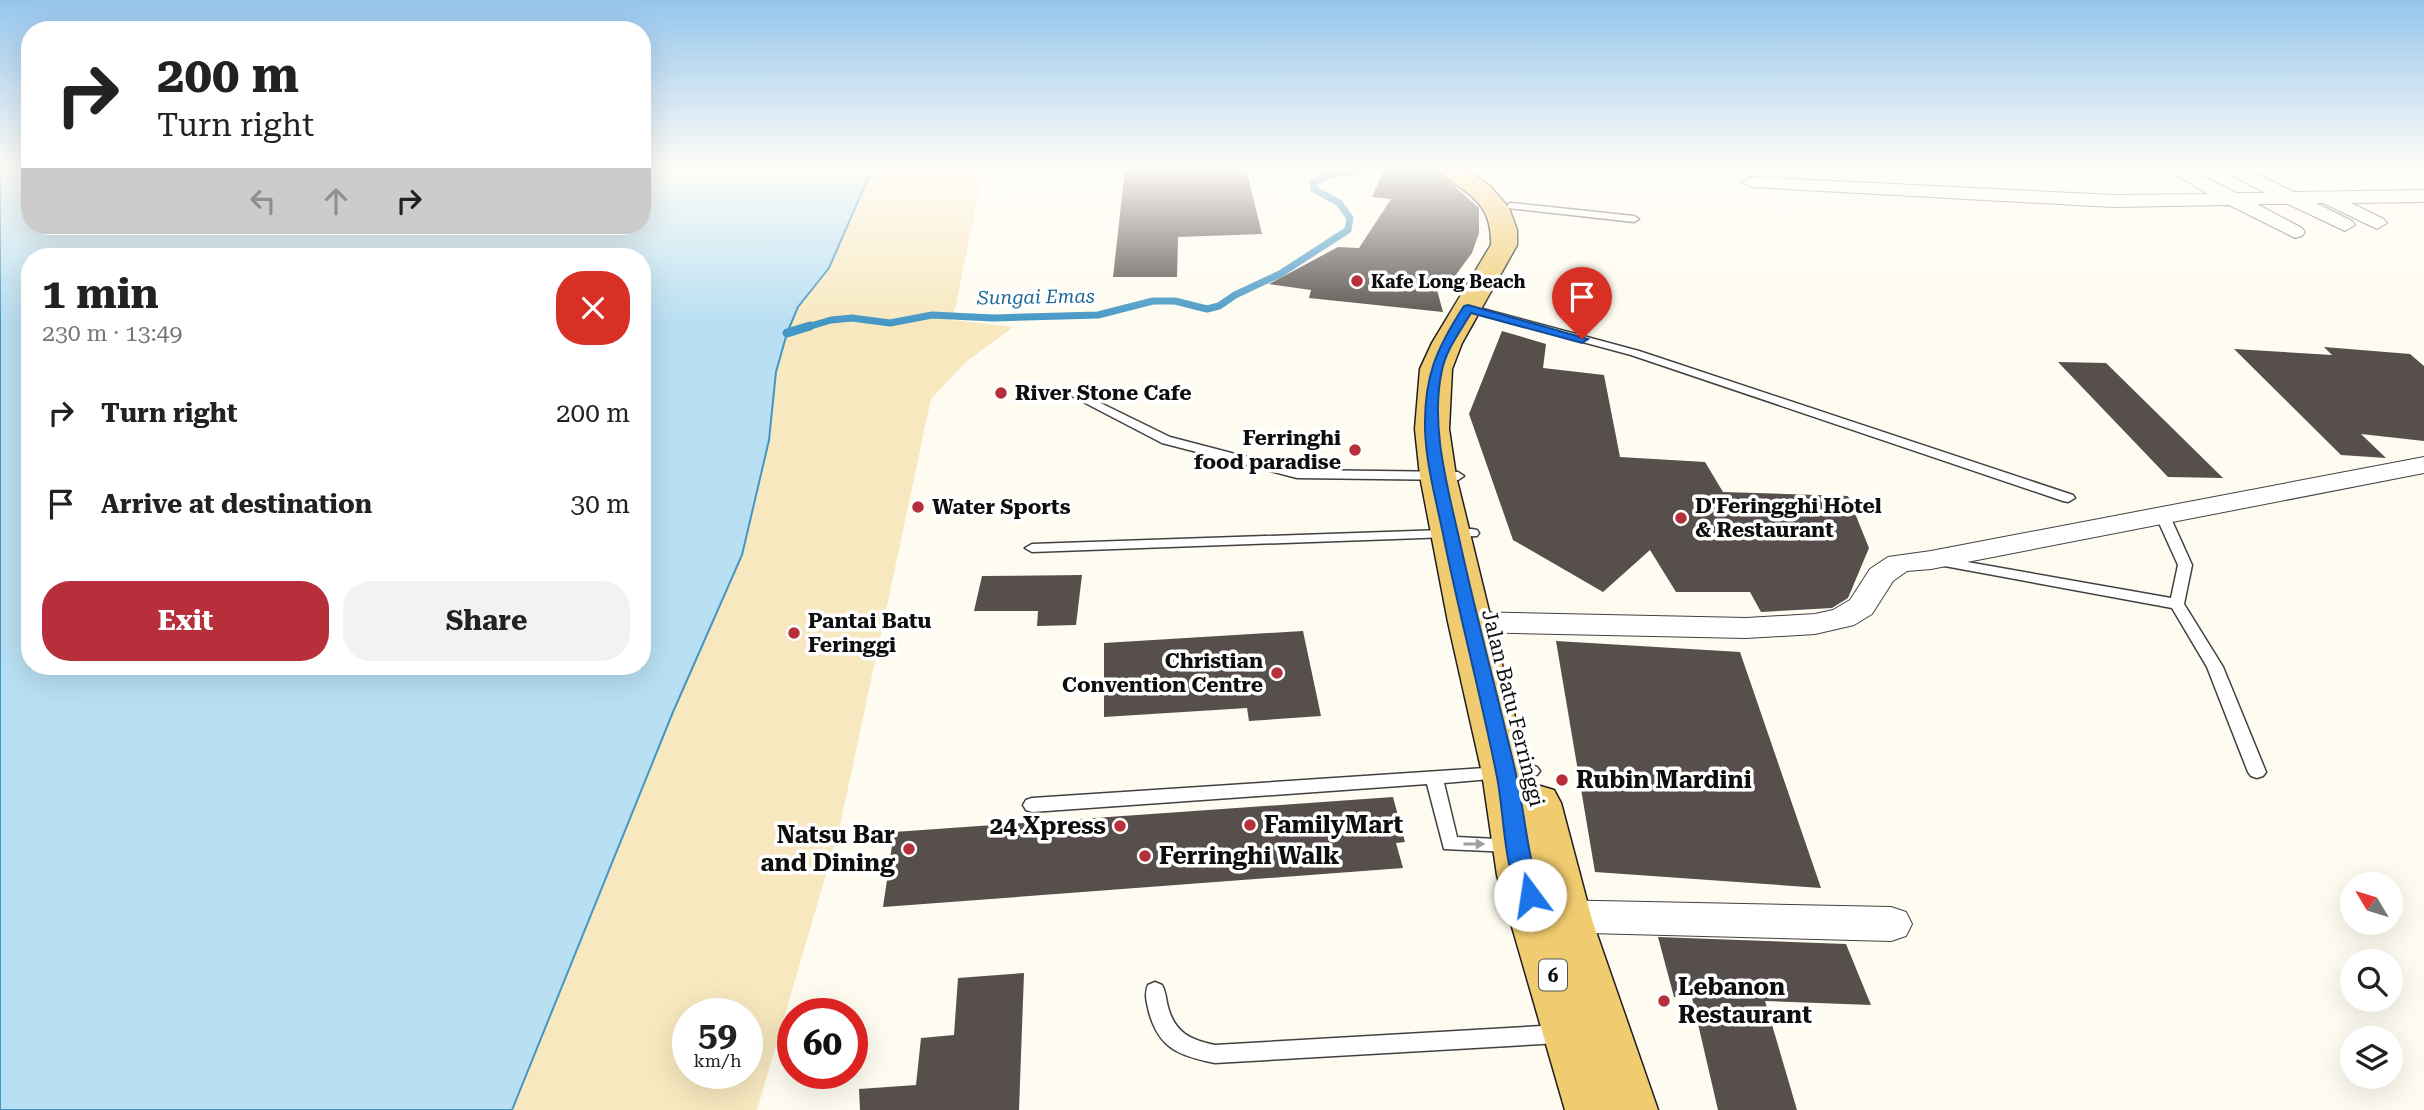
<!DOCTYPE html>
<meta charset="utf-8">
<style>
:root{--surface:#fff;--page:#f2f2f2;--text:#222;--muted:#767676;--accent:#b62f3a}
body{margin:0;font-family:"Roboto Serif",serif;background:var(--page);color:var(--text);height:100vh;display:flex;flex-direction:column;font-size:26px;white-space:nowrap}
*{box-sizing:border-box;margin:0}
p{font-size:23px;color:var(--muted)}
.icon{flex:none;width:38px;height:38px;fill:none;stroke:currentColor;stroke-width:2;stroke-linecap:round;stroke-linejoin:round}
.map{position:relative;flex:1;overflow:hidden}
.drawer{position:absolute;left:21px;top:248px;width:630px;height:427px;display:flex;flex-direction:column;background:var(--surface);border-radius:28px;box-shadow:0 7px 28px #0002}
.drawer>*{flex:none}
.banner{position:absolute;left:21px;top:21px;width:630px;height:214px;border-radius:28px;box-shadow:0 7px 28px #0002;background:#fff;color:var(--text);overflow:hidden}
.needle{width:46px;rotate:308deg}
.fabs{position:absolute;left:2340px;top:872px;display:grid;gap:14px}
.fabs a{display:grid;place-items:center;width:63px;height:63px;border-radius:50%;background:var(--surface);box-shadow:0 7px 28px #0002;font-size:35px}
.speed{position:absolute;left:672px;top:998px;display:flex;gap:14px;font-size:35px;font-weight:700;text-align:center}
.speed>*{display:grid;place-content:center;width:91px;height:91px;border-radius:50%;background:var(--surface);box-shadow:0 7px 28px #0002;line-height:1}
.speed small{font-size:18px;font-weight:400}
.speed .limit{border:10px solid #d22;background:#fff;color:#111}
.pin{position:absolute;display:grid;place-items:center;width:60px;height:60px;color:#fff;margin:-72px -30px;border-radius:50% 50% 50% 0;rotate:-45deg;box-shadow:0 0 7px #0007}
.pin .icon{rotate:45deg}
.me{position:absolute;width:77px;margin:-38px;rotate:346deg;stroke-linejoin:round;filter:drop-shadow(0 0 5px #0008)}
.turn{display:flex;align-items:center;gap:24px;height:147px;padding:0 21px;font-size:32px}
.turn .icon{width:91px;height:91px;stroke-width:2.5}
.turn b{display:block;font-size:49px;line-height:60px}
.lanes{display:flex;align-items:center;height:66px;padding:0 21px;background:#0003;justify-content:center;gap:35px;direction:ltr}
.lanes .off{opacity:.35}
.round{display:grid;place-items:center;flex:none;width:74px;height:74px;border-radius:28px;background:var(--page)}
.overview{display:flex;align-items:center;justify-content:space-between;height:119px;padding:0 21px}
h1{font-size:42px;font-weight:700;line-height:52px}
.cta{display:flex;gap:14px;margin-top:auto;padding:14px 21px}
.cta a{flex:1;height:80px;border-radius:28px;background:var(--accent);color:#fff;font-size:28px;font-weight:700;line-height:80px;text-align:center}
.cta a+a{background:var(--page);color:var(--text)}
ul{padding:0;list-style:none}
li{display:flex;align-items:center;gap:21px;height:91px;padding:0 21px}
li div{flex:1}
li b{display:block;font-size:26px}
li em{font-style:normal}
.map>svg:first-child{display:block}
.sand{fill:#f7e8bf;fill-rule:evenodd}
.water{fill:#b8dff2;stroke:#4396c5;stroke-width:2;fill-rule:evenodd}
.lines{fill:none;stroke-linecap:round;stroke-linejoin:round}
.stream-far1{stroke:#4396c5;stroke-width:7}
.stream{stroke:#4396c5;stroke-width:9}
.building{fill:#564f4b}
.service-casing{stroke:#414141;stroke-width:3}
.minor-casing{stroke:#414141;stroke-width:2}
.primary-casing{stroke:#1f1f1f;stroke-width:3}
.service{fill:#fff;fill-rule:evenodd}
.minor{fill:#fff;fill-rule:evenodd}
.primary{fill:#f0cb6f;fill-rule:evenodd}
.oneway{fill:#9f9f9f}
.route{fill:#1a73e8;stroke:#114b97;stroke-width:2}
.poi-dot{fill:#b62f3a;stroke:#fff;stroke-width:2.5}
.labels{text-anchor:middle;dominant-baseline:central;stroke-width:7;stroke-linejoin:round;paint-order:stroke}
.far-poi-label{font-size:18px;font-weight:bold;fill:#0e0e0e;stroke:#fff;text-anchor:start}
.far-water-label{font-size:19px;font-style:italic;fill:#1f6898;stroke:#fff}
.shield{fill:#fff;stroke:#565656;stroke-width:2}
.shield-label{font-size:19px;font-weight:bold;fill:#0e0e0e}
.poi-label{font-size:21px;font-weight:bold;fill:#0e0e0e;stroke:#fff;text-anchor:start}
.street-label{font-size:21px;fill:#0e0e0e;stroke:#fff}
.near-poi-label{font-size:24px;font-weight:bold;fill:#0e0e0e;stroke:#fff;text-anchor:start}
</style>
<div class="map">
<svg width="2424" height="1110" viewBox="0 0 2424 1110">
<rect width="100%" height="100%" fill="#fefbf0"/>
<path class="sand" d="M872 169H983L956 305 951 320 1013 327 967 361 931 399 839 830 757 1110H512L673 712 742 555 769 440 776 372 787 333 798 307 829 268ZM688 1013H747V1073H688Z"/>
<path class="water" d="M0 169H30V226H642V169H872L829 268 798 307 787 333 776 372 769 440 742 555 673 712 512 1110H0ZM30 257H642V667H30Z"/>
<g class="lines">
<path class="stream-far1" d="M804 328 831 320 852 318 890 323 932 315 993 318 1098 315 1153 301H1175L1207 309 1219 306 1235 295 1280 274 1348 230 1350 218 1339 203 1314 189 1313 183 1331 174 1373 169"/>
<path class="stream" d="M787 333 810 326"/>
</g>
<g class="building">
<path d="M1125 169H1246L1262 234 1178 237 1177 277H1113Z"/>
<path d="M1384 169H1435L1479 208V233L1472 253 1455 276 1433 275 1443 312 1309 298 1311 290 1269 284 1338 247 1359 248 1391 199 1372 197Z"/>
<path d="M1502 331 1546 344 1543 368 1604 375 1620 457 1705 462 1723 492 1848 496 1869 548 1848 598 1832 608 1761 612 1750 592H1676L1650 550 1603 592 1513 540 1469 414Z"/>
<path d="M2324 347 2410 354 2424 366V441L2361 434 2386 458 2341 455 2234 349 2332 355Z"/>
<path d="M2058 362 2106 363 2223 478 2168 477Z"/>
<path d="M1082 575 1076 625 1037 626 1038 611H974L982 576Z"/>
<path d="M1303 631 1321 716 1249 721 1247 708 1104 717V643Z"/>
<path d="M1556 641 1740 652 1821 888 1595 872Z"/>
<path d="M1393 797 1405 842 1396 843 1403 868 883 907 894 832Z"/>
<path d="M1658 937 1846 944 1871 1005 1765 1001 1797 1110H1718L1692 998 1674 997Z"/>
<path d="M1024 973 1019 1110H860L859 1089 916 1085 921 1038 954 1035 958 978Z"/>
</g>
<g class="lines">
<g class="service-casing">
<g id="service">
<path d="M1511 203 1634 216 1639 219 1634 222 1508 208V204Z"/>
<path d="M1483 309 1639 351 2073 495 2075 498 2068 502 2063 501 1631 355 1479 314V310Z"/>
<path d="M1070 388 1170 437 1297 470 1458 472 1464 476 1458 480 1297 478 1162 443 1066 393V389Z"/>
<path d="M2162 510 2169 514 2192 565 2184 604 2223 667 2266 772 2263 776 2257 778 2251 776 2248 772 2207 667 2172 608 1939 565 1932 561 1939 557 2171 598 2178 565 2155 514Z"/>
<path d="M1472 529 1477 530 1479 533 1477 536 1032 552 1025 548 1032 544Z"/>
<path d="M1531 765 1537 767 1540 771 1537 775 1444 783 1457 837 1516 840 1519 845 1516 850 1510 852 1444 849 1427 784 1032 812 1026 810 1023 805 1026 800 1032 798Z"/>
<path d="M1155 982 1162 985C1166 992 1166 1000 1168 1007 1175 1033 1191 1040 1215 1045L1560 1025 1567 1028 1570 1034 1567 1040 1560 1043 1215 1063C1180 1056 1159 1049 1149 1012 1147 1003 1144 994 1148 985Z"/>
</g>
</g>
<g class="minor-casing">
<g id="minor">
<path d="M2166 169H2188L2236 193H2266L2226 173 2223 169H2246L2294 192 2424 190V202L2351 203 2384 219 2387 223 2377 229 2323 203H2316L2352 221 2355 225 2345 231 2288 204H2257L2302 228 2305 232 2302 236 2295 238 2229 205 2113 207 1751 187 1742 182 1751 177 2113 195 2208 194Z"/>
<path d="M2424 457V473L1931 569 1907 571 1893 581 1872 614 1854 625 1815 634 1746 638 1469 632 1458 629 1453 622 1458 615 1469 612 1746 618 1815 614 1833 610 1850 600 1870 569 1888 557 1931 551Z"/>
<path d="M1550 900 1891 907 1906 912 1912 924 1906 936 1891 941 1550 932 1536 928 1530 916 1536 904Z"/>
</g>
</g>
<g class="primary-casing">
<path id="primary" d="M1438 169H1465L1490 186 1509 208 1517 230V245L1462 343 1452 369 1449 429 1456 476 1532 787 1537 785 1554 790 1561 803 1592 920 1658 1110H1565L1497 875 1482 773 1448 622 1420 476 1415 429 1420 369 1432 343 1491 245C1492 214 1480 200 1454 183 1448 178 1442 175 1438 169Z"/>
</g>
<use href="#service" class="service"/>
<use href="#minor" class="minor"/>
<use href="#primary" class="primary"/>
</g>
<defs><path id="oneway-solid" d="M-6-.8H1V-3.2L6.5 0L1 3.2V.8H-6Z" transform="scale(1.75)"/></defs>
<use class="oneway" href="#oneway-solid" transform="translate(1474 844)"/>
<linearGradient id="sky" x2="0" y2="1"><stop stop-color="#95c5ec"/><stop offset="0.52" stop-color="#fffdf8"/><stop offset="1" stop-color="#fffdf8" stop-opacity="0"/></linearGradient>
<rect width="2424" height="324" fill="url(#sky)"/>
<path class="route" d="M1468 305 1588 339 1582 343 1471 313C1461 330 1446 350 1442 370 1430 424 1447 485 1459 538 1476 616 1497 693 1515 770 1525 812 1527 855 1540 895L1537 902 1530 904 1522 902C1502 864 1505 813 1496 772 1480 692 1459 614 1443 534 1436 500 1426 464 1425 429 1424 377 1436 349 1464 306Z"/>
<g class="poi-dot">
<circle cx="1357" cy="281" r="7"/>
<circle cx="1001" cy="393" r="7"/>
<circle cx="1355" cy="450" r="7"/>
<circle cx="918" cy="507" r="7"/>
<circle cx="1681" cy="518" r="7"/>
<circle cx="794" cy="633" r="7"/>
<circle cx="1277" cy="673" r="7"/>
<circle cx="1562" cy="780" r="7"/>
<circle cx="1250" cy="825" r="7"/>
<circle cx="1120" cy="826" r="7"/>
<circle cx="909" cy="849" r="7"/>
<circle cx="1145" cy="856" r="7"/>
<circle cx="1664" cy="1001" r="7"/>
</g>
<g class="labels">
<g class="far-poi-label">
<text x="1371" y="281">Kafe Long Beach</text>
</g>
<g class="far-water-label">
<text transform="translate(1036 297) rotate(-1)">Sungai Emas</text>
</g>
<rect class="shield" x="1539" y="959.5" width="28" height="31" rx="5"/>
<g class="shield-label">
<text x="1553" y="975">6</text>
</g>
<g class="poi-label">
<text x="1015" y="393">River Stone Cafe</text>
<text x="1341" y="438" text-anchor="end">Ferringhi<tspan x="1341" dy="24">food paradise</tspan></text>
<text x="1695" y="506">D'Feringghi Hotel<tspan x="1695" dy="24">&amp; Restaurant</tspan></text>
<text x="932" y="507">Water Sports</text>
<text x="808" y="621">Pantai Batu<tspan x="808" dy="24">Feringgi</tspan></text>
<text x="1263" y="661" text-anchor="end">Christian<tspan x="1263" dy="24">Convention Centre</tspan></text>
</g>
<g class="street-label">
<text transform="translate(1513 708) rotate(76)">Jalan Batu Ferringgi</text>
</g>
<g class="near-poi-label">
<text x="1576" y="780">Rubin Mardini</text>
<text x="1264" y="825">FamilyMart</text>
<text x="1106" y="826" text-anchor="end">24 Xpress</text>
<text x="895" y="835" text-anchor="end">Natsu Bar<tspan x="895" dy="28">and Dining</tspan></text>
<text x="1159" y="856">Ferringhi Walk</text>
<text x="1678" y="987">Lebanon<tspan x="1678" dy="28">Restaurant</tspan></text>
</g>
</g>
</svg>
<div class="fabs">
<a><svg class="needle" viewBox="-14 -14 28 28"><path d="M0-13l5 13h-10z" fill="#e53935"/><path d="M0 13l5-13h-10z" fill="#767676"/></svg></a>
<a><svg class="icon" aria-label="search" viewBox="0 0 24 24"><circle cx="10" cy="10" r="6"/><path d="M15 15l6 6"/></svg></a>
<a><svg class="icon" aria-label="layers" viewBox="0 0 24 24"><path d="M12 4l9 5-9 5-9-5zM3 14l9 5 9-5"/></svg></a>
</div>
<div class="speed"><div>59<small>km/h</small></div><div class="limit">60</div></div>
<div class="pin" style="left:1582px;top:339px;background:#d93025"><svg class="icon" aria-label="arrive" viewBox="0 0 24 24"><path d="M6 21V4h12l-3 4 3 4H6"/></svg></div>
<svg class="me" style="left:1530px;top:895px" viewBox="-20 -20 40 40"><circle r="19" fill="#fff"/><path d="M0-13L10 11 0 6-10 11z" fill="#1a73e8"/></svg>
<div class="banner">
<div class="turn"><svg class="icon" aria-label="right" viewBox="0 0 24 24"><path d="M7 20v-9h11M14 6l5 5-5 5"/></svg><div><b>200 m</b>Turn right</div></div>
<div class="lanes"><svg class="icon off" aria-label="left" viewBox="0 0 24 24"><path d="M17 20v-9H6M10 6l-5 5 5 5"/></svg><svg class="icon off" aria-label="ahead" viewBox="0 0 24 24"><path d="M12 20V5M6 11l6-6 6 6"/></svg><svg class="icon" aria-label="right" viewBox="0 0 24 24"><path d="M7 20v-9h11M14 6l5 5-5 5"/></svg></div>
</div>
<section class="drawer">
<div class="overview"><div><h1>1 min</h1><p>230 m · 13:49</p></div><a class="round" style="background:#d93025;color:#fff"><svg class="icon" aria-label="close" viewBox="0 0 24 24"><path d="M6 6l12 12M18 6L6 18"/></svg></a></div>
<ul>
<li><svg class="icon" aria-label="right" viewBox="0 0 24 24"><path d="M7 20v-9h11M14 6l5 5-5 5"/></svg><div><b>Turn right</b></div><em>200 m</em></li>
<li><svg class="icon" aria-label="arrive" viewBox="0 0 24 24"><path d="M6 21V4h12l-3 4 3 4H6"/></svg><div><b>Arrive at destination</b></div><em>30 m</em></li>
</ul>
<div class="cta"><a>Exit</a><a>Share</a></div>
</section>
</div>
